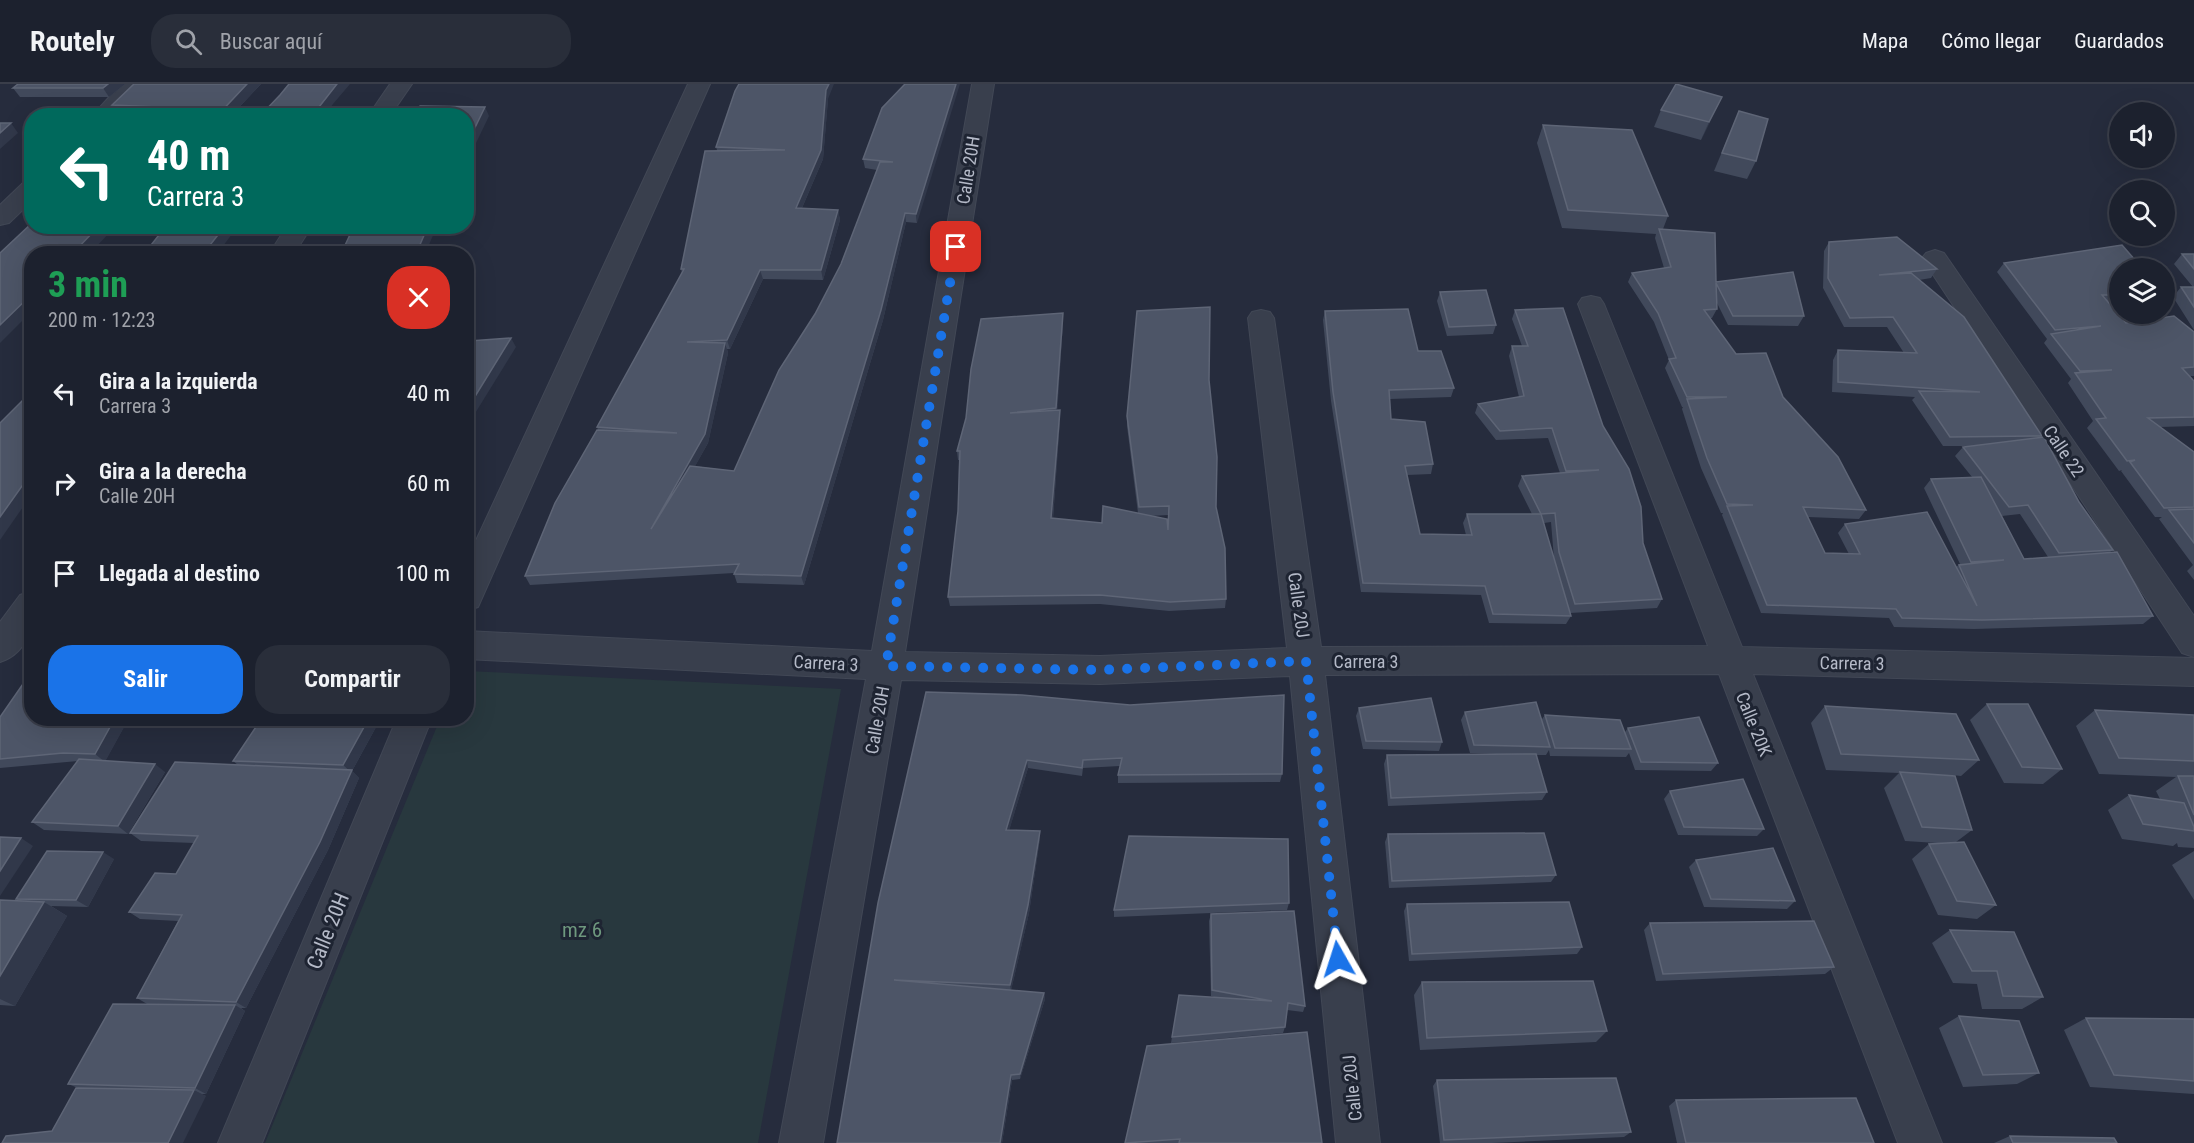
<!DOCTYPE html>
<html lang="es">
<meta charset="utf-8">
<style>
:root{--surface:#1c212e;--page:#292e3a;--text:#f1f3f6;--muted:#a0a3aa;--line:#3a3e4a;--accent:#1a73e8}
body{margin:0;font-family:"Roboto Condensed",sans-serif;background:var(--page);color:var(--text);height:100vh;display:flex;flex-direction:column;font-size:22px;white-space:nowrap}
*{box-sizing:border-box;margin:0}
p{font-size:20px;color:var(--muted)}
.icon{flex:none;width:33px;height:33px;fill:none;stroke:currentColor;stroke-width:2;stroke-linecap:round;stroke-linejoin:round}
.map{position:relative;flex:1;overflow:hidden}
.panel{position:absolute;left:24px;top:162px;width:450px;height:480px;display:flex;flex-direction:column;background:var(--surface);border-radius:24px;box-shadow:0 6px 24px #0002,0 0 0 2px var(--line)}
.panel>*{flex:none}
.guide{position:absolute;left:24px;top:24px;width:450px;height:126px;border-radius:24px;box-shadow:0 6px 24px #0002,0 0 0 2px var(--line);background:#00695c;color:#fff;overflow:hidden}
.buttons{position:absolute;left:2109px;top:18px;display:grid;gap:12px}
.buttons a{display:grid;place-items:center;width:66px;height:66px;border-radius:50%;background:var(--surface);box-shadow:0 6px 24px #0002,0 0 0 2px var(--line);font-size:30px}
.pin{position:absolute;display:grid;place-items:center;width:51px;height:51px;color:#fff;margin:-26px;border-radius:12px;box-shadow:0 3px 9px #0006}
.me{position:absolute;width:66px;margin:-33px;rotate:354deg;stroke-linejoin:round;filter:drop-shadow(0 0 4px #0008)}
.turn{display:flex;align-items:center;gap:21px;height:126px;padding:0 24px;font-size:27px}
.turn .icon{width:78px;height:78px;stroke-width:2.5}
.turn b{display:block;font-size:42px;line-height:51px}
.round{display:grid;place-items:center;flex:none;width:63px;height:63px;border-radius:24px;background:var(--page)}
.summary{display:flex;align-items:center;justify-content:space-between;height:102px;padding:0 24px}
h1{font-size:36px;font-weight:700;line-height:45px;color:#1e9e55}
.primary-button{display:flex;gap:12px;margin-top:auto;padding:12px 24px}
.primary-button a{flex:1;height:69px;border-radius:24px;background:var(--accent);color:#fff;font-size:24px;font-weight:700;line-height:69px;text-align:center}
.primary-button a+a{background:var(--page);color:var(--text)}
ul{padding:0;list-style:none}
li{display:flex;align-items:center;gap:18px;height:90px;padding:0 24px}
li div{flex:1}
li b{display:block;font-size:22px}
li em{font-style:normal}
header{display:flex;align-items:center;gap:36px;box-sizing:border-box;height:84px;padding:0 30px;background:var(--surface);border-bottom:2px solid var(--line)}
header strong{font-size:28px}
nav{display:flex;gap:33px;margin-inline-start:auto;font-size:21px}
.search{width:420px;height:54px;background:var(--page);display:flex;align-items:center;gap:15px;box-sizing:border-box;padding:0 21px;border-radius:24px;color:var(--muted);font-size:22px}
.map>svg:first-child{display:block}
.green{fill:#28383e}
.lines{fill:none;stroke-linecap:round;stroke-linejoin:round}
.street-casing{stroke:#424856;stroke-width:2}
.street{fill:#393f4d;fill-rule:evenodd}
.wall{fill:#41495b;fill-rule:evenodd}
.shaded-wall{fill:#31384a}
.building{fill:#4d5567;stroke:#5e6576;stroke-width:1.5}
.route{stroke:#1a73e8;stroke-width:10;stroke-dasharray:0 18}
.labels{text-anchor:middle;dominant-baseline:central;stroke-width:6;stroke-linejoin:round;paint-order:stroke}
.street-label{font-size:18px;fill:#b5bac8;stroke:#1e2432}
.near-park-label{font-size:21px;fill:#6e987e;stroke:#1e2432}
.near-street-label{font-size:21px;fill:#b5bac8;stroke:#1e2432}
</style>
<header>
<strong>Routely</strong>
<div class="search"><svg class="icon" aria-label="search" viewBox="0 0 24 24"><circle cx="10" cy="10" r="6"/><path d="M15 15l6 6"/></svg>Buscar aquí</div>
<nav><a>Mapa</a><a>Cómo llegar</a><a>Guardados</a></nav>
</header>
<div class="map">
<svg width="2194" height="1059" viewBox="0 0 2194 1059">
<rect width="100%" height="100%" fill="#262c3d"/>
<path class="green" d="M467 587 841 605 758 1059H265L440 635 466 634Z"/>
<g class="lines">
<g class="street-casing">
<g id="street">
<path d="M121 0H144L116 32H92Z"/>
<path d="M390 0H412L390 32H368Z"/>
<path d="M688 0H710L482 514 478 523 466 527V478Z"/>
<path d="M972 0H994L905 568 1100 572 1287 564 1248 234 1252 228 1261 226 1270 228 1274 234 1321 563 1708 562 1578 220 1582 214 1591 212 1600 214 1604 220 1742 563 2194 574V602L1753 590 1942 1059H1898L1719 590 1325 591 1380 1059H1336L1290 592 1100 600 901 596 823 1059H779L866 595 466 575V547L872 567Z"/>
<path d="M32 96V117L9 139 0 141V121L24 98Z"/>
<path d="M287 142H312L294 170H269Z"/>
<path d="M1935 166 1944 169 2194 532V573L2182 569 1922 174 1926 169Z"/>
<path d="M32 507C32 536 33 567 0 578V538L20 511Z"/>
<path d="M397 634H432L262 1059H218Z"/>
</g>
</g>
<use href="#street" class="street"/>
</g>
<g class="wall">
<path d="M18 0H125L109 13H20L13 4Z"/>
<path d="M134 0H261L231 32H101L114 25 112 21Z"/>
<path d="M905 0 917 139 906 138 883 236 804 501 737 499 734 490V489L530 501 525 492 598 346 597 343 682 189 681 185 717 66 716 63 828 15 823 75 802 124 838 126 840 136 823 196 763 195 730 265H727L728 269 708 359 695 382 734 387 841 180 877 86 865 84 863 75Z"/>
<path d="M1722 13 1701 56 1654 43 1661 26Z"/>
<path d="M1739 27 1756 77 1747 95 1714 87Z"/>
<path d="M1543 41 1668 132 1663 145 1716 198 1804 232 1798 242 1728 241 1717 219V225L1712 234H1710L1736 270 1783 313 1866 426 1859 435 1808 433 1825 469 1849 470 1838 449 1845 440 1956 483 1960 480 1924 404 1931 395 1972 393 1955 372 1963 363 1975 362H1943L1912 316 1915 313 1832 308 1833 276 1838 266 1904 269 1887 243H1844L1823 204 1824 167 1829 158 1937 185 1931 194 1919 196 2042 352 2041 353 2079 418 2113 466 2110 468 2153 532 2143 540 1974 545 1894 543 1889 534 1761 529 1722 431 1723 429H1721L1701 384 1682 325 1683 323H1682L1665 284 1669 276 1654 238 1628 198 1632 189 1664 184 1655 154 1656 150 1562 144 1537 59ZM2020 430 2048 473 2024 475 2002 432Z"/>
<path d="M2182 170H2194V246L2173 213 2181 203H2193L2174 180Z"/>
<path d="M2004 179 2120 184V220H2110L2126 239 2194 248V292H2190L2194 297V342L2160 343 2194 368V496L2187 487 2193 481 2159 435 2162 433H2155L2121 387 2122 386 2119 387 2087 344 2093 337 2068 299 2071 295 2044 259 2047 255 1997 188Z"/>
<path d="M1440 208 1496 241 1493 250 1447 252 1437 217Z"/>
<path d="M1515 226 1643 459 1662 515 1657 524 1570 529 1571 532 1566 540 1489 539 1481 511 1361 508 1331 317 1323 236 1325 227 1418 267 1454 304 1451 313 1390 315 1391 335 1433 380 1431 390 1407 391 1420 450 1466 451 1463 439 1467 430H1532L1518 402 1522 392 1560 389 1548 354 1496 356 1475 329 1478 320 1519 313 1509 272 1512 262H1522L1512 235ZM1551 438 1554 475 1544 439Z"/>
<path d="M1063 239 1057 326 1060 336 1053 435 1102 439 1138 429 1127 342V332L1209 296 1216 423 1226 515 1225 524 1169 527 1100 520 950 522 948 513 958 427 959 376H958L957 367ZM1169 431 1168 443 1149 432Z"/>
<path d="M926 608 1282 690 1280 698 1118 699V691L1120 682 1083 684 1082 692 1028 684 1009 746 1040 747V754L1029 829 1011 906 1044 909 1045 915 1020 995 1012 996 1002 1059H837Z"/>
<path d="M1987 620 2062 685 2043 700 2004 699 1970 636Z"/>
<path d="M1825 622 1979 676 1961 692 1952 691 1972 746 1956 758 1996 821 1977 835 1938 831 1912 775 1929 760 1937 759 1905 757 1884 704 1899 689 1826 686 1811 639Z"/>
<path d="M1359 624 1442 658 1439 667 1363 665 1356 632Z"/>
<path d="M2095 626 2194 631V764L2178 763 2177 759 2173 762 2122 755 2108 726 2129 711 2160 715 2156 707 2176 693 2099 690 2076 642Z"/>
<path d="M1465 628 1542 635 1545 631 1625 648 1628 644 1718 679 1711 687 1635 686 1629 669 1626 673 1550 672 1549 666 1546 671H1536L1547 708 1542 716 1388 722 1384 680 1387 671H1522L1470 669 1461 636Z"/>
<path d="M0 633 32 634H129L105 677 165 688 128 750 44 746 32 738 78 677 0 684Z"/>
<path d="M381 634 352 687 359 694 328 766 246 924H241L245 927 206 1010H201L206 1012 52 1047 78 1004 68 1000 147 920 137 914 178 837 140 835 129 828 176 790 194 759 141 757 130 749 238 681 233 677Z"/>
<path d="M1670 707 1764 745 1757 752 1678 751 1664 715Z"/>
<path d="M1388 750 1556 791 1551 798 1389 804 1385 758Z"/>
<path d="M2194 767V816L2172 781Z"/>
<path d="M114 775 88 823 51 822 67 832 15 922 0 921V816L20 817 16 815Z"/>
<path d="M1696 776 1795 817 1787 825 1704 823 1689 783Z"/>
<path d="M1289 819 1287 826 1114 833V826Z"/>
<path d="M1407 820 1582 863 1577 870 1409 877 1404 827Z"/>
<path d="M1211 830 1305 922 1303 928 1287 926 1285 943 1283 949 1171 959 1179 911 1217 914 1211 912 1209 837Z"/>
<path d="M1650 839 1834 883 1825 890 1656 897 1644 846Z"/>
<path d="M1950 846 2043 913 2022 925H1982L1977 900 1953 899 1932 859Z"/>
<path d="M1422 898 1607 947 1596 958 1420 966 1414 911Z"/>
<path d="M1959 932 2039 989 2017 1000 1963 1003 1939 944Z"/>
<path d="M2086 934 2194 935V1010L2090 1003 2064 946Z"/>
<path d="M1147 962 1322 1059H1125Z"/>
<path d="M1437 996 1631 1048 1624 1053 1492 1059H1440L1433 1002Z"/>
<path d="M1676 1016 1874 1059H1677L1669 1022Z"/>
<path d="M2010 1052 2117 1059H1994Z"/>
</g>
<g class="shaded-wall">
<path d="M108 0H125L109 13 103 4Z"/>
<path d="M247 0H261L231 32H217Z"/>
<path d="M337 0H350L333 20 324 32H312Z"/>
<path d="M829 0H834L828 15 823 75 798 133 796 124 826 6Z"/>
<path d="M956 0H960L917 139 916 130Z"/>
<path d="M1722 13 1714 30 1701 56 1709 38Z"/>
<path d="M485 23 489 32 466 80V62Z"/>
<path d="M11 39 18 49 0 65V49Z"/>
<path d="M838 126 840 136 823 196 821 186Z"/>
<path d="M905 129 906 138 883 236 804 501 801 492Z"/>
<path d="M99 142H116L89 170H72Z"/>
<path d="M225 142H238L217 170H203Z"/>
<path d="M428 142H437L425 170H416Z"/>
<path d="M760 186 763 195 730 265 727 256Z"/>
<path d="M32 210V227L0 259V241Z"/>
<path d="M1063 229V239L1057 334 1056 324Z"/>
<path d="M511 254 516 263 466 344V327Z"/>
<path d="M725 259 728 269 708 359 655 454 651 445Z"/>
<path d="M1060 326V336L1052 444 1051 434Z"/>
<path d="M32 388V410L0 456V433Z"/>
<path d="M115 634H129L105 678 95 670Z"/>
<path d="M369 634H381L352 687 359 694 328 766 246 924 236 918 351 688 343 681Z"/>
<path d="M1027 676 1028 684 1007 754 1006 746Z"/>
<path d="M155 680 165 688 128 750 118 742Z"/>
<path d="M1040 747V754L1029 829 1011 907 1010 901Z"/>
<path d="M21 754 33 762 0 812V786Z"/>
<path d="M103 768 114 775 88 823 76 816Z"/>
<path d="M44 818 67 832 15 922 0 915V892Z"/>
<path d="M1044 909 1045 915 1020 995V990Z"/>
<path d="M235 921 245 927 206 1010 195 1004Z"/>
<path d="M1011 991 1012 996 1002 1059H1000Z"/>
<path d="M194 1006 206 1012 183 1059H168Z"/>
</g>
<g class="building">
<path d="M18 0H108L103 4H13Z"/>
<path d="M134 0H247L217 32H101L108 25 152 26 156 23 112 21Z"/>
<path d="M289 0H337L312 32H260L280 11Z"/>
<path d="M739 0H829L826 6 821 66 796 124 838 126 821 186H760L727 256 687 258 725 259 705 350 651 445 690 382 734 387 779 286 815 230 841 180 880 78H893L863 75 882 24 905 0H956L916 130 905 129 881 226 801 492 734 490 739 480 525 492 555 419 597 346 677 349 597 343 684 185H681L705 67 785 66 716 63 735 7Z"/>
<path d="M1676 0 1722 13 1709 38 1661 26Z"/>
<path d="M420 22 485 23 466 62V32H414Z"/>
<path d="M1739 27 1768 35 1756 77 1722 69Z"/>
<path d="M0 39H11L0 49Z"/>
<path d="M1543 41 1632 46 1668 132 1568 126Z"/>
<path d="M32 139V142H99L72 170H32V210L0 241V169Z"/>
<path d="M166 142H225L203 170H144Z"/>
<path d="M354 142H428L416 170H341Z"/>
<path d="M1659 145 1715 149 1716 198 1793 188 1804 232H1733L1716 199 1717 225 1704 226 1736 270 1766 269 1783 313 1838 373 1866 426 1803 423 1825 469 1860 470 1845 440 1927 428 1977 522 1959 481 2004 476 1971 478 1931 395 1981 393 2024 475 2117 468 2153 532 1982 536 1902 534 1896 525 1767 521 1727 422 1753 421 1727 420 1707 374 1687 315 1727 313H1687L1669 275 1676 274 1658 229 1632 189 1671 183Z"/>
<path d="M1897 153 1937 185 1879 191 1911 189 1964 233 2042 352 1950 353 1919 307 1980 308 1838 298V266L1917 269 1893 233 1850 234 1828 194 1829 158Z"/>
<path d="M2122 161 2142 184H2120V211H2102L2126 239 2174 232 2194 248V283L2182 284 2194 297V333L2148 334 2194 368V423L2164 424 2130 378 2135 376 2127 377 2096 335 2106 334 2075 289 2112 286 2080 287 2051 250 2101 242 2055 246 2004 179Z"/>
<path d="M2182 170H2194V185Z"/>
<path d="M2181 203H2194V223Z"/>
<path d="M1486 206 1496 241 1449 243 1440 208Z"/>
<path d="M1210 223 1209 296 1217 373 1216 423 1225 464 1226 515 1170 518 1100 511 948 513 958 427 960 367H957L966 334 971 285 981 235 1063 229 1056 324 1010 329 1060 326 1051 434 1102 439 1103 422 1167 435 1168 446 1169 422 1139 423 1127 332 1137 227Z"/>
<path d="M1563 224 1603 342 1629 385 1641 423 1643 459 1662 515 1575 520 1559 468 1555 429 1541 430 1522 392 1599 386 1566 387 1552 344 1500 347 1478 320 1524 312 1512 262H1528L1515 226Z"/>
<path d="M1408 225 1418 267H1441L1454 304 1389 306 1391 335 1425 338 1433 380 1405 382 1420 450 1472 451 1467 430H1541L1571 532 1493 530 1485 502 1363 499 1333 308 1325 227Z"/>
<path d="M511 254 466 327V260L469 257Z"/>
<path d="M32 307V388L0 433V339Z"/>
<path d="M2044 353 2079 418 2113 466 2059 469 2028 421 2009 423 1963 363Z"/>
<path d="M2194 425V459L2169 426Z"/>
<path d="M32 587V634H115L95 670 63 669 0 675V633Z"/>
<path d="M926 608 1022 611 1130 621 1284 611 1282 690 1118 691 1122 674 1083 676 1082 684 1027 676 1006 746 1040 747 1028 821 1010 901 894 896 1044 909 1020 990 1011 991 1000 1059H837L878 819Z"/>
<path d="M1431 614 1442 658 1366 657 1359 624Z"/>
<path d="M1536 618 1550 663 1474 661 1465 628Z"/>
<path d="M1987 620H2028L2062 685 2022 683Z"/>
<path d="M1825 622 1956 630 1979 676 1841 670Z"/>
<path d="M2095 626 2194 631V677L2119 674Z"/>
<path d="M1545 631 1620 636 1631 665 1555 664Z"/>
<path d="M1699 633 1718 679 1641 678 1628 644Z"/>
<path d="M262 634H369L343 681 233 677Z"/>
<path d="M1536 670 1547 708 1391 714 1387 671Z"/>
<path d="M79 675 155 680 118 742 32 738Z"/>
<path d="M175 678 352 686 320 758 236 918 137 914 182 831 129 828 155 789 176 790 198 752 130 749Z"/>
<path d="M1900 688 1955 692 1972 746 1922 743Z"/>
<path d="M2178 692H2194V731Z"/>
<path d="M1743 695 1764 745 1684 743 1670 707Z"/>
<path d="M2129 711 2184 719 2194 743V747L2143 740Z"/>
<path d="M1544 749 1556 791 1392 797 1388 750Z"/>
<path d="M1129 752 1288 755 1289 819 1114 826Z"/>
<path d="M0 753 21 754 0 787Z"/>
<path d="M1964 758 1996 821 1957 817 1929 760Z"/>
<path d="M1773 764 1795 817 1711 815 1696 776Z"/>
<path d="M47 767 103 768 76 816 16 815Z"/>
<path d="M0 816 44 818 0 892Z"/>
<path d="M1569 818 1582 863 1412 870 1407 820Z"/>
<path d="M1294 827 1305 922 1288 919 1285 943 1172 953 1179 911 1272 917 1212 906 1211 830Z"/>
<path d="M1814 837 1834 883 1663 890 1650 839Z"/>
<path d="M1950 846 2014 848 2043 913 2003 912 1997 887H1972Z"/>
<path d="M1593 897 1607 947 1427 954 1422 898Z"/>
<path d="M113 920 235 921 195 1004 68 1000Z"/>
<path d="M1959 932 2019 937 2039 989 1983 991Z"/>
<path d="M2086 934 2194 935V997L2114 991Z"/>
<path d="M1307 948 1322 1059H1179L1180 1055 1125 1059 1147 962Z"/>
<path d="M1616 994 1631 1048 1444 1056 1437 996Z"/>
<path d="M76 1004 194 1006 168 1059H2L6 1052 52 1047Z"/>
<path d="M1856 1014 1874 1059H1686L1676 1016Z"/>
<path d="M2010 1052 2114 1054 2117 1059H2013Z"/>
</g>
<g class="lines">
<path class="route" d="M956 163 886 582 1100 586 1306 577 1338 875"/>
</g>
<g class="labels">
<g class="street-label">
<text transform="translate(968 86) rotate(-81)">Calle 20H</text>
<text transform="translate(2064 367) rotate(56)">Calle 22</text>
<text transform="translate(1299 521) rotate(82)">Calle 20J</text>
<text x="1366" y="577">Carrera 3</text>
<text transform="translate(826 579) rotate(3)">Carrera 3</text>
<text transform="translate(1852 579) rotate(1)">Carrera 3</text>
<text transform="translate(877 636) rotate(-80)">Calle 20H</text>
<text transform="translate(1754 640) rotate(68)">Calle 20K</text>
<text transform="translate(1352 1004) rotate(-96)">Calle 20J</text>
</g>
<g class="near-park-label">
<text x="582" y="846">mz 6</text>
</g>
<g class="near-street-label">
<text transform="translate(328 847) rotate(-68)">Calle 20H</text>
</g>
</g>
</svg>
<div class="buttons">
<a><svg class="icon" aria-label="sound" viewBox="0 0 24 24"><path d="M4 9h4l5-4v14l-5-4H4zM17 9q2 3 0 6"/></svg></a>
<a><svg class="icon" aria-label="search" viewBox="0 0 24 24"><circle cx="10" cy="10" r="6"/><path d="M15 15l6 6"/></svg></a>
<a><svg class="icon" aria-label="layers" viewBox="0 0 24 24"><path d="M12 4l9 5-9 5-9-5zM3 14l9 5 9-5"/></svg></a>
</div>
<div class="pin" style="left:956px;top:163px;background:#d93025"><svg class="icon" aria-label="arrive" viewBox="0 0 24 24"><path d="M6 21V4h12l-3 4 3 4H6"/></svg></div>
<svg class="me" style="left:1338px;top:875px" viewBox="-20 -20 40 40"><path d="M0-17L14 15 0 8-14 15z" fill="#1a73e8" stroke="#fff" stroke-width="4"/></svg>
<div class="guide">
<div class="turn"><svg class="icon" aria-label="left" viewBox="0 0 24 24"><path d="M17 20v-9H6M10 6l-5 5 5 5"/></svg><div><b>40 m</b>Carrera 3</div></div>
</div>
<section class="panel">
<div class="summary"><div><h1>3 min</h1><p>200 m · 12:23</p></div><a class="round" style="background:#d93025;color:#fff"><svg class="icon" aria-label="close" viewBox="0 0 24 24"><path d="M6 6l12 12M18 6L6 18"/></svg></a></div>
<ul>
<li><svg class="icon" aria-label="left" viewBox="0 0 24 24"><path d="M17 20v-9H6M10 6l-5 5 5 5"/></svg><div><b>Gira a la izquierda</b><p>Carrera 3</p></div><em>40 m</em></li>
<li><svg class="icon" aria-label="right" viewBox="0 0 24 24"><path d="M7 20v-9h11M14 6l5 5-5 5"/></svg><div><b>Gira a la derecha</b><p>Calle 20H</p></div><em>60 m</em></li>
<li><svg class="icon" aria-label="arrive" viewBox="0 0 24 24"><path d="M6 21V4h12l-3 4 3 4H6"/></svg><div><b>Llegada al destino</b></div><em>100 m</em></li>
</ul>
<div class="primary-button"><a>Salir</a><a>Compartir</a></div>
</section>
</div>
